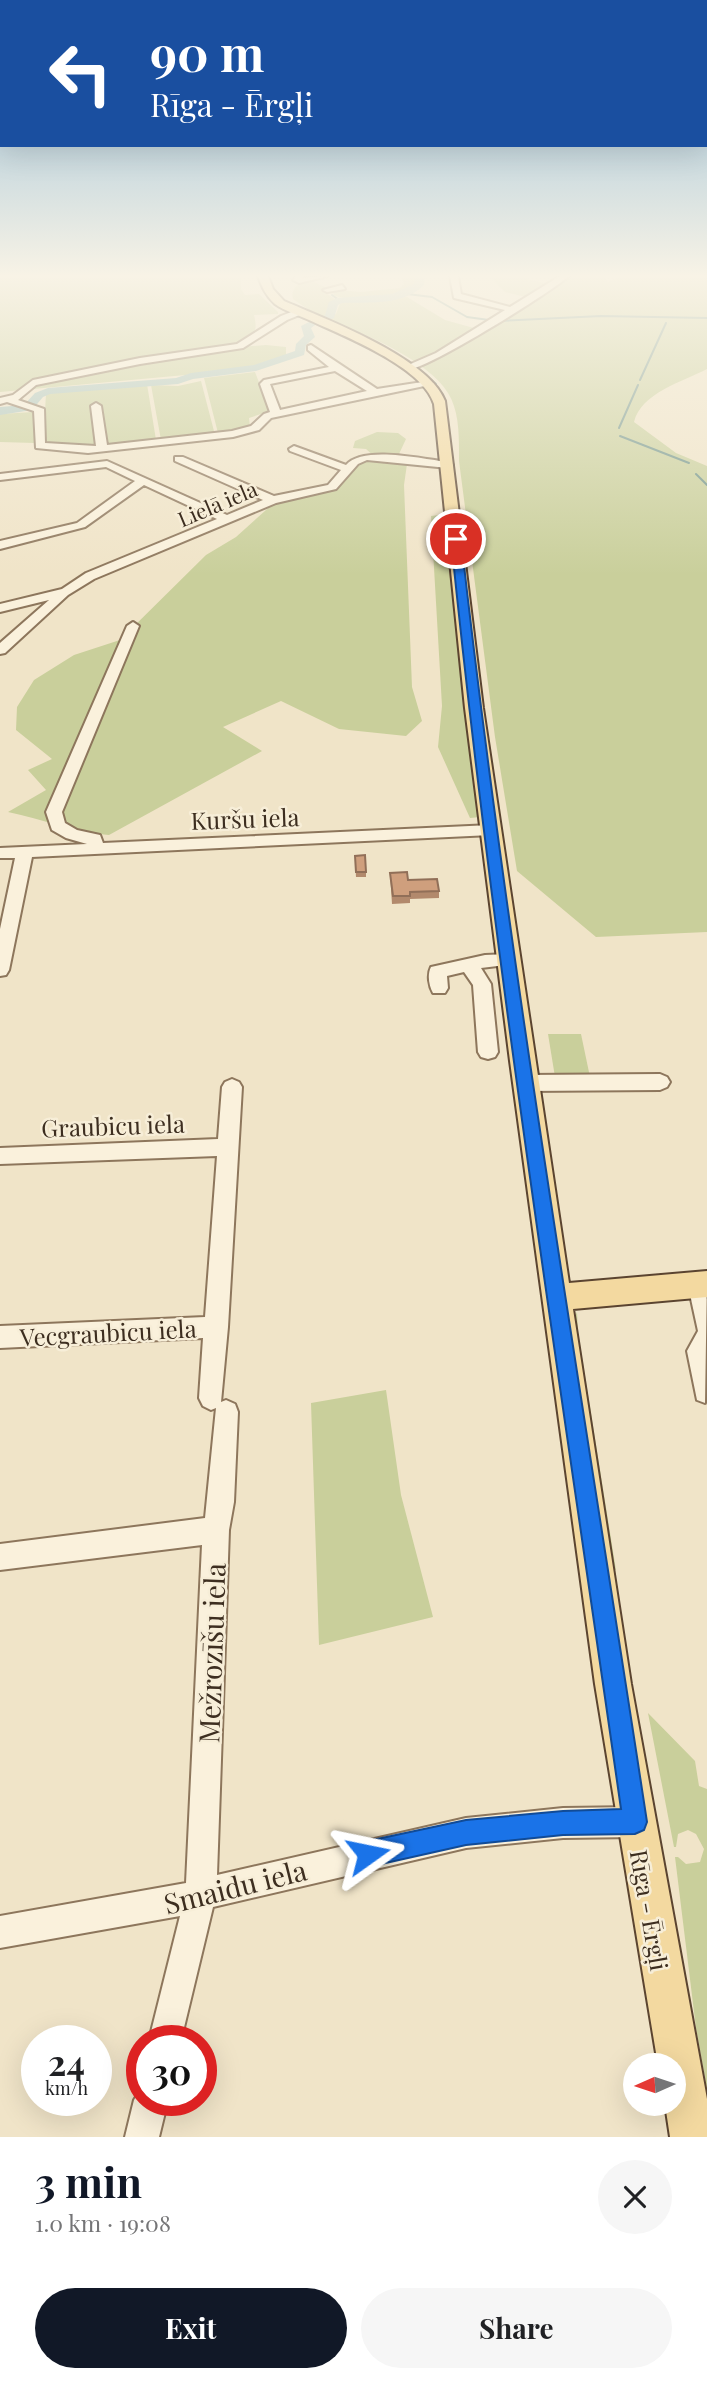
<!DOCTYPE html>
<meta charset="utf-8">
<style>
:root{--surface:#fff;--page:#f6f6f6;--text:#202124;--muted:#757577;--accent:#111827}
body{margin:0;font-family:"Playfair Display",serif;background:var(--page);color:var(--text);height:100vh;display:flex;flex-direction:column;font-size:26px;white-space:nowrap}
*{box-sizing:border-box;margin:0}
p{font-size:23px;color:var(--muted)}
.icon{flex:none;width:38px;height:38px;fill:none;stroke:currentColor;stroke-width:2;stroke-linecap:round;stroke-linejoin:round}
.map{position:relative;height:2137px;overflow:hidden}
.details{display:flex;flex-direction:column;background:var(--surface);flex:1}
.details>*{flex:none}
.top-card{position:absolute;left:0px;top:0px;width:707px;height:147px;box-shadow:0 7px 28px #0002;background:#1a4fa0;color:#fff;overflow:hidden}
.needle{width:46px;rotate:267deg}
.controls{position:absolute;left:623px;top:2053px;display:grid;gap:14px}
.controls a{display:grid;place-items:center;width:63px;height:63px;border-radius:50%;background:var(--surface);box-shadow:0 7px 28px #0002;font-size:35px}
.speed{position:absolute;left:21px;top:2025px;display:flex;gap:14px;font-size:35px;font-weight:700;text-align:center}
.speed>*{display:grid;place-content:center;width:91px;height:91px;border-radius:50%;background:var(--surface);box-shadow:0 7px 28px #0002;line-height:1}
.speed small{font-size:18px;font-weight:400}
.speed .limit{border:10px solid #d22;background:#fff;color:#111}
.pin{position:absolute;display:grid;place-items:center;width:60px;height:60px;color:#fff;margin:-30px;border:4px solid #fff;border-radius:50%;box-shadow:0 2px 7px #0007}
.me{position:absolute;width:77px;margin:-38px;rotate:78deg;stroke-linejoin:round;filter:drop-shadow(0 0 5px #0008)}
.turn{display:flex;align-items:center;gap:24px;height:147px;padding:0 35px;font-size:32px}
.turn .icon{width:91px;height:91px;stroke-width:2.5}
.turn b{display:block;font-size:49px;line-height:60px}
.round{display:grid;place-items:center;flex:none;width:74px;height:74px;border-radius:37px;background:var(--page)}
.head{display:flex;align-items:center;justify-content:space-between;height:119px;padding:0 35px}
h1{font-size:42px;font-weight:700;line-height:52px;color:var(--accent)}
.action{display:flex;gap:14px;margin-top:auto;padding:14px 35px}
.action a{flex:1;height:80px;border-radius:42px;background:var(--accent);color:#fff;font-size:28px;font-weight:700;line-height:80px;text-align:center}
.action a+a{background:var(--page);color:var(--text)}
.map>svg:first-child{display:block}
.green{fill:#c9cf9b}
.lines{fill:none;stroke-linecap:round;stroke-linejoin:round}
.stream{stroke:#6f938a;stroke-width:2}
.river{fill:#a9c4bc;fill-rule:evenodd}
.minor-casing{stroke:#8d765c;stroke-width:4}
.major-casing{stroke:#5b4430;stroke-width:4}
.minor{fill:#faf1dc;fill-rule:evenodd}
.major{fill:#f3d9a0;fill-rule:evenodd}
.wall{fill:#b2896c}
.building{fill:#cf9f7d;stroke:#916f58;stroke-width:2}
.route{fill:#1a73e8;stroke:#114b97;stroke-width:2}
.labels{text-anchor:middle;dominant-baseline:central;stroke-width:5;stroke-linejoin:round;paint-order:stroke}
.far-street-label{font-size:21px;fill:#3d2e20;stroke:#f7eed8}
.street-label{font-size:24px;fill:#3d2e20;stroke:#f7eed8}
.near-street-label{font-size:28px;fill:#3d2e20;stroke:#f7eed8}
</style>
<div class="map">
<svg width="707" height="2137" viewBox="0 0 707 2137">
<rect width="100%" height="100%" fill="#f0e4c8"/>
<g class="green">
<path d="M0 276H241V289L245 295 259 294 278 312V314L254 315C260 340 248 329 239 347L266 345 286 347V355L240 370 0 392Z"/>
<path d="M401 276H418L412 289C398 296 344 304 333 294L337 290 361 292 400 288 404 284Z"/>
<path d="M462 276H527V279L553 285 569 276H605L607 282 622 276H707V369C682 382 641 393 634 422L676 453 707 466V932L596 937 517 871 495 737 459 461C459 439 460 412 448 393 428 360 361 331 325 320L336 314 341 301 407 297 445 320 481 330 530 298 505 292 490 277H460Z"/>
<path d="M312 281 327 288 323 291 336 300 326 317 322 319 293 299C290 286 302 282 312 281Z"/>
<path d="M255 372 270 411 249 418 250 427 218 433 204 378Z"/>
<path d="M201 381 215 435 161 440 151 385 178 386Z"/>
<path d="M147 384 156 440 103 445H43L46 394 52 392Z"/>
<path d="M33 412 36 426 35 443 0 442V414Z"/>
<path d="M377 432 398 433 406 439 399 454 401 461 407 464 404 485 412 687 422 721 406 736 339 729 281 701 223 727 262 751 109 835C74 833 43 819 8 812L46 790 28 770 52 759 16 730 17 707 34 680 74 655 120 640 206 555 236 537 276 501 337 489 356 464 376 458 366 449 353 448 355 441Z"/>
<path d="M447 514 467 734 481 817 470 818 438 747 442 706 431 516Z"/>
<path d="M548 1034H581L590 1077H555Z"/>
<path d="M577 1312 578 1332 616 1570 611 1569 573 1321Z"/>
<path d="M386 1390 401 1495 433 1617 319 1645 311 1403Z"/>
<path d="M648 1713 695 1761 699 1786 707 1789V2089L696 2028 675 1857H678L686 1864 700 1862 704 1849 696 1834 688 1830 678 1834 676 1847H674Z"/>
</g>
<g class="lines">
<g class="stream">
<path d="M407 294 432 297 467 317 489 320"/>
<path d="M332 295 339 300"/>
<path d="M499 321 601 316 707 318"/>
<path d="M420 370 436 384"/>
<path d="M640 380 666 323"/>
<path d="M619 428 638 385"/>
<path d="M620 436 689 463"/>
<path d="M696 474 707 485"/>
</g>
<g class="river">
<path d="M415 276H425L424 285C403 306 369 302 342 303L338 305 334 318 325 322 320 319 325 315 329 302 337 298 392 294 414 284Z"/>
<path d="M313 320 318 323 311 328 315 337 306 345 304 355 256 371 193 379 178 384 50 394 43 397 32 410 0 415V407L24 405 35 393 48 388 176 378 191 373 254 365 295 351 296 344 304 336 301 326Z"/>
</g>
<g class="minor-casing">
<g id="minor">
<path d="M296 276H304L303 278 328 276 299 283 293 280Z"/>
<path d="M450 276H458L461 294 510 307 560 276H569C550 293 425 371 406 370V366L436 353 505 310 454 298Z"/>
<path d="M342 285 345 289 327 292 323 290Z"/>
<path d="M299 309 302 314 287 320 243 348 140 364 36 385 18 400 44 409 45 443 96 446 91 406 96 403 101 406 107 445 232 431 251 426 264 414 270 412 260 384 264 380 329 367 308 350V346L311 345 377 389 429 381 434 384 271 418 259 430 233 437 88 453 36 448 34 411 7 402 0 404V398L13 395 33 380 140 358 237 344 281 316ZM335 371 367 391 280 410 270 384Z"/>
<path d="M294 446 346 465C363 445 423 459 448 462L453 465 448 468 367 460 358 464 336 489 276 503 94 579 68 595 5 653 0 654V643L49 600 0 612V604L62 589 86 573 217 519 144 485 85 527 0 549V541L77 523 135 481 106 467 0 480V474L107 461 227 515 263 500 175 461V457H183L274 496 328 485 341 470 290 451 289 449Z"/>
<path d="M133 622 139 626 62 812 65 823 77 830 100 835 103 843 491 825 499 830 491 835 32 857 9 970 6 975 0 976V929L15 858H0V848L87 844 66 838 52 830 46 812 127 626Z"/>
<path d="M509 954 515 956 518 960 515 964 481 968 491 984 498 1052 495 1057 488 1059 481 1057 478 1052 473 985 464 972 447 976 448 988 445 993H433C429 986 427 975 431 967L485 955Z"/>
<path d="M660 1074 667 1077 670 1082 667 1087 660 1090 526 1091 519 1088 516 1083 519 1078 526 1075Z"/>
<path d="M232 1079 239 1082 242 1087 228 1327 221 1402 226 1400 235 1404 238 1412 234 1502 229 1530 217 1875 466 1818 563 1808 635 1807 646 1811 650 1822 646 1833 635 1837 563 1838 466 1848 213 1907 181 2040H149L180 1916 0 1948V1916L186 1883 202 1545 0 1570V1544L205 1518 216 1408 211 1410 203 1406 199 1398 203 1338 0 1348V1326L205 1317 217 1156 0 1164V1148L218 1139 222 1087 225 1082Z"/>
<path d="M699 1275 707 1278 705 1403 697 1400 687 1351 698 1331 688 1285 691 1278Z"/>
<path d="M142 2087V2100H168L159 2137H125L134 2100Z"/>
</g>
</g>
<g class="major-casing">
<path id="major" d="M258 276H268L273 289 284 301C326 319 429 358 445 401L483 708 569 1283 707 1271V1297L573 1309 631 1684 707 2099V2137H670L665 2104H674V2065H658L595 1684 510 1061 465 708 434 404C423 367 344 336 309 320 299 315 284 311 275 304 266 296 262 287 258 276Z"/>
</g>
<use href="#minor" class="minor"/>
<use href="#major" class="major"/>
</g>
<g class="wall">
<path d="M355 856 366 872V877H356Z"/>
<path d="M390 873 439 891V898L410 899V903L392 904Z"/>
</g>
<g class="building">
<path d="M365 855 366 872H356L355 856Z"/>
<path d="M407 872 408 880 437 879 439 891 410 892V896H393L390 873Z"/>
</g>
<linearGradient id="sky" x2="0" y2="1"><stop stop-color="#8fbad6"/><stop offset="0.48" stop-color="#f8f3e6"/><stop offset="1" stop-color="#f8f3e6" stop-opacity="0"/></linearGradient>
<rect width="707" height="575" fill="url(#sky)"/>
<path class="route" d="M456 536 461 539C509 968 582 1395 647 1822L644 1830 635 1834 563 1835 466 1845 368 1867 359 1863 356 1854 359 1845 368 1841 466 1820 563 1811 621 1809C561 1387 494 964 451 539Z"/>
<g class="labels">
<g class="far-street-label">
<text transform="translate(217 503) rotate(-23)">Lielā iela</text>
</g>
<g class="street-label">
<text transform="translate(245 818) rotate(-2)">Kuršu iela</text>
<text transform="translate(113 1125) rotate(-2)">Graubicu iela</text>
<text transform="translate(108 1332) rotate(-3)">Vecgraubicu iela</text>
<text transform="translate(650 1910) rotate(80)">Rīga - Ērgļi</text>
</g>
<g class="near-street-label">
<text transform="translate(211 1653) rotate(-88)">Mežrozīšu iela</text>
<text transform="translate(235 1886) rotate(-14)">Smaidu iela</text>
</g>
</g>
</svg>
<div class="controls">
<a><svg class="needle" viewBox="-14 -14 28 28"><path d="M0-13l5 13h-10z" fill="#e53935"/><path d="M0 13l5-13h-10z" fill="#757577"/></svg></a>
</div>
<div class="speed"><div>24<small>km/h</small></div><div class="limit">30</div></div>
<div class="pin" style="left:456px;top:539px;background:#d93025"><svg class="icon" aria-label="arrive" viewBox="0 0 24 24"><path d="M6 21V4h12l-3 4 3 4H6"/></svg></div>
<svg class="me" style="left:368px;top:1854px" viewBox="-20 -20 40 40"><path d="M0-17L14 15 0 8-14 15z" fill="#1a73e8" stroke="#fff" stroke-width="4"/></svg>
<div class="top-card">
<div class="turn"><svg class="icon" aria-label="left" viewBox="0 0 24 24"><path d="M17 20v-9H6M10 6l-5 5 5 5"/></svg><div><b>90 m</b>Rīga - Ērgļi</div></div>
</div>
</div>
<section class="details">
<div class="head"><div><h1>3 min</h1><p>1.0 km · 19:08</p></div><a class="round"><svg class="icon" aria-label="close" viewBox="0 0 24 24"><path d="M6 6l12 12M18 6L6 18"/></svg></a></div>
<div class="action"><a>Exit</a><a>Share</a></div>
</section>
